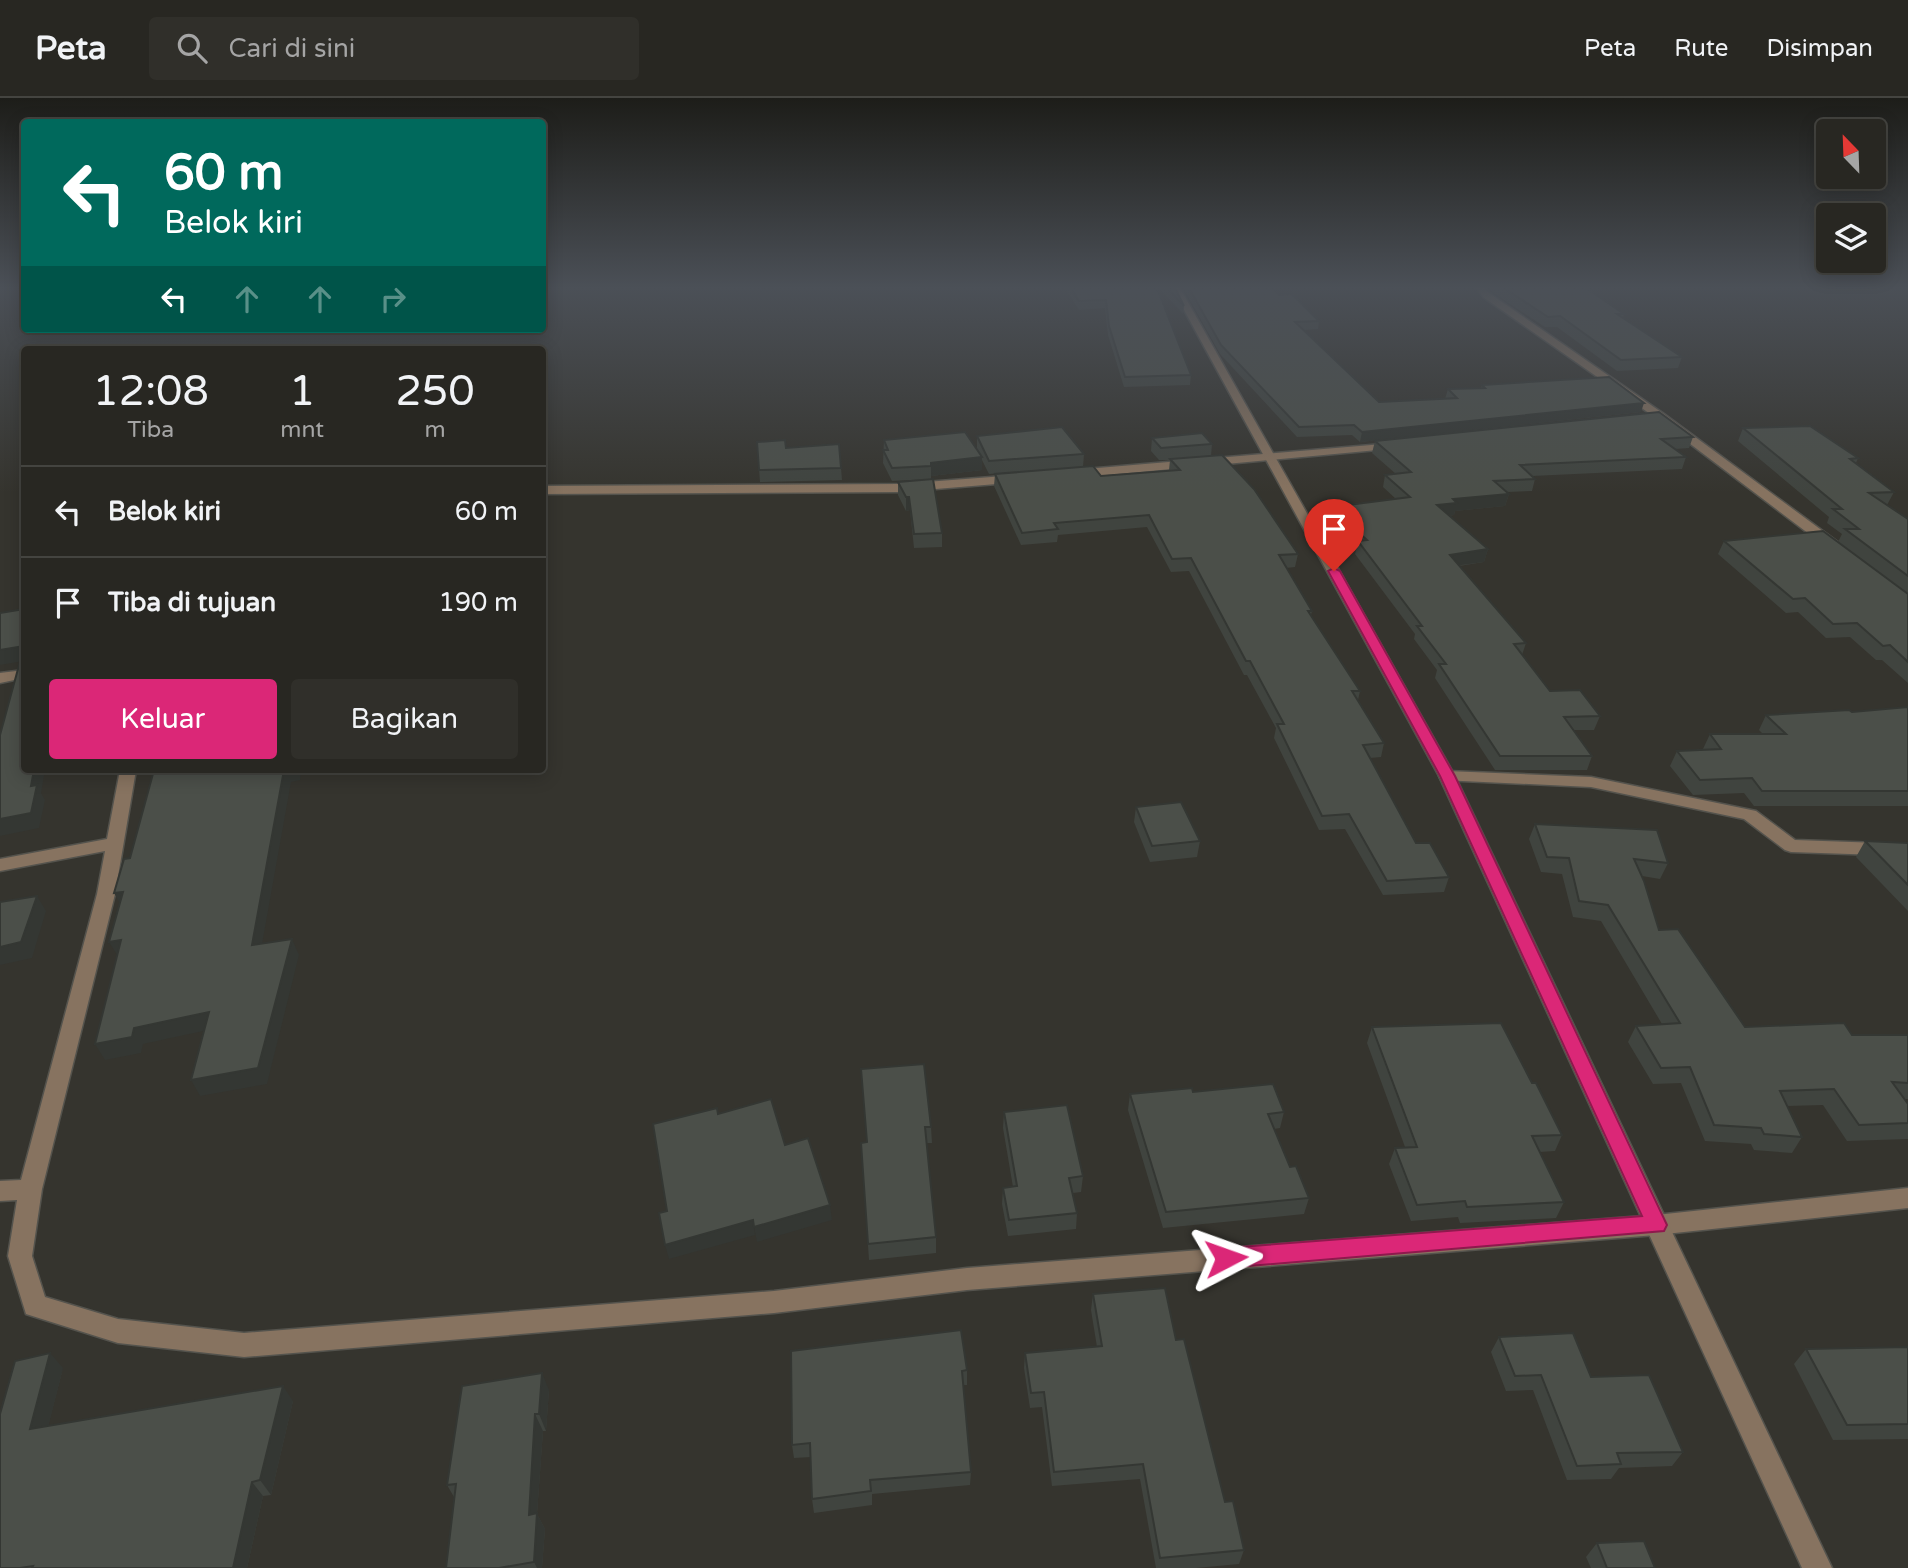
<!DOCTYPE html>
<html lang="id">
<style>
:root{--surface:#282722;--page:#302f2a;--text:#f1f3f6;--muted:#a5a5a5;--line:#444440;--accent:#db2777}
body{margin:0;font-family:"Varela Round",sans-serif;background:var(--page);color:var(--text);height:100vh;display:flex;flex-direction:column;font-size:26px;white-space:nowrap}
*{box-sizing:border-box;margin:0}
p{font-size:23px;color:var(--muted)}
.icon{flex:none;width:38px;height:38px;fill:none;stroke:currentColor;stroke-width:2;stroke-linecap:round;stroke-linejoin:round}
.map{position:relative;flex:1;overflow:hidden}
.panel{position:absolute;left:21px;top:248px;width:525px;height:427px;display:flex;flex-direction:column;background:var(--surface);border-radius:7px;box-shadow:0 4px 18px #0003,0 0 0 2px var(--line)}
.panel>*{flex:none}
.top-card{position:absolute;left:21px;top:21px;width:525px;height:214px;border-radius:7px;box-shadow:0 4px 18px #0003,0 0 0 2px var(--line);background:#00695c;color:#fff;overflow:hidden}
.needle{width:46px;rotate:337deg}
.fabs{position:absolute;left:1816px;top:21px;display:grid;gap:14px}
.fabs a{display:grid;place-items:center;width:70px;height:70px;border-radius:7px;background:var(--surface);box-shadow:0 4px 18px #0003,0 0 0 2px var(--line);font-size:35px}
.pin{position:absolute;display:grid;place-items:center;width:60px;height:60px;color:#fff;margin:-72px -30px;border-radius:50% 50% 50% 0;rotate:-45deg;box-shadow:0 0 7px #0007}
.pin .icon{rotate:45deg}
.me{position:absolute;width:77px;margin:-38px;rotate:86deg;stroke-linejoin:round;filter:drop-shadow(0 0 5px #0008)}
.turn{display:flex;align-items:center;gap:24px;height:147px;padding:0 28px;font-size:32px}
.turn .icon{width:91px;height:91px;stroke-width:2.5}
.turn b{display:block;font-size:49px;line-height:60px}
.lanes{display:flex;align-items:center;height:66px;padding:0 28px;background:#0003;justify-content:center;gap:35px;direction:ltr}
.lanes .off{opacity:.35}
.eta{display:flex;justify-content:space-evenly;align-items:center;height:119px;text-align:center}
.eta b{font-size:42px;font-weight:600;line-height:49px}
.cta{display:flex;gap:14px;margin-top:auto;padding:14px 28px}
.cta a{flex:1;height:80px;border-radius:7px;background:var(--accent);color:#fff;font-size:28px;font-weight:600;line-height:80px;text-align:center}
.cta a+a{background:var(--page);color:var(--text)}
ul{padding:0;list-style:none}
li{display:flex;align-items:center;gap:21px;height:91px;padding:0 28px;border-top:2px solid var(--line)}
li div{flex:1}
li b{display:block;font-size:26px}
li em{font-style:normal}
header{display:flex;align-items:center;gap:42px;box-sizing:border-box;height:98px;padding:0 35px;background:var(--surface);border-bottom:2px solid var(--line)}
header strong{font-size:33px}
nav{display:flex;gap:38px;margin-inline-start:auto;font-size:24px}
.search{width:490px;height:63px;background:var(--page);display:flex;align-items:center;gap:18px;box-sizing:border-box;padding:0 24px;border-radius:7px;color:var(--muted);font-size:26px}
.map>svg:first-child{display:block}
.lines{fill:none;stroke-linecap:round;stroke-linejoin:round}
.minor-casing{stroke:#54534d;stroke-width:3}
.tertiary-casing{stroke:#54534d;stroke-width:3}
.minor{fill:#877360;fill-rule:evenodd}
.tertiary{fill:#877360;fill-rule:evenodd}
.wall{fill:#40443f}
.shaded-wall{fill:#343733}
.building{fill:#4b4f49;stroke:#343733;stroke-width:2}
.route{fill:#db2777;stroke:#8e194d;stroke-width:2}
</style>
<header>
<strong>Peta</strong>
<div class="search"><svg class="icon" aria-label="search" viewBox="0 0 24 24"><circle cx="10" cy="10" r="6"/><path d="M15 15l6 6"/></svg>Cari di sini</div>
<nav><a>Peta</a><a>Rute</a><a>Disimpan</a></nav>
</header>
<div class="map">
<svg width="1908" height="1470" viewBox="0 0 1908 1470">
<rect width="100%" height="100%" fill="#35342e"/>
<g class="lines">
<g class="minor-casing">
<g id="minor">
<path d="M1477 190H1485L1489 195 1664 316 1839 445V451H1829L1656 320 1483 199Z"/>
<path d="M1395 345 1399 346V350L1074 380 1068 376 1074 372Z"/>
<path d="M1018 377 1024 381 1022 384 899 394 542 396V388L899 386Z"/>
<path d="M24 572V580L0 585V575Z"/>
<path d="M120 672H136L115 796 42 1091 32 1158 45 1199 118 1221 244 1235 774 1193 967 1170 1656 1117 1908 1090V1110L1656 1137 967 1192 774 1215 244 1259 118 1245 26 1216 8 1158 17 1102 0 1103V1083L21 1082 97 796 105 753 0 773V761L107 741Z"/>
<path d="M1447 673 1591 679 1756 713 1795 742 1908 746V758L1791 754 1785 752 1744 721 1591 689 1441 682 1439 678 1441 674Z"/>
</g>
</g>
<g class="tertiary-casing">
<path id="tertiary" d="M1172 190H1180L1455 678 1832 1470H1802L1439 678Z"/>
</g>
<use href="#minor" class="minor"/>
<use href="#tertiary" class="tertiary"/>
</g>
<g class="wall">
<path d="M1065 190H1157L1191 277 1190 287 1124 289 1108 237 1105 210 1079 212Z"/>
<path d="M1159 190H1175L1184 208 1183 216Z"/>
<path d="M1183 190H1272L1279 197 1319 223 1318 231 1304 232 1379 304 1445 301 1448 291 1481 290 1482 287 1641 314 1360 344 1352 337 1297 339 1220 256Z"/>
<path d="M1490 190H1586L1624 216 1623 220 1682 259 1678 270 1617 273 1557 229H1545L1495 196Z"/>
<path d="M1743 330 1858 360 1856 365 1894 394 1887 407 1908 421V585L1882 562H1876L1850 539 1826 540 1798 514 1786 515 1718 456 1724 443 1838 444 1842 436 1827 425 1829 419 1738 343Z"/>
<path d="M977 338 1084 356 1083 369 989 376 982 362V372L931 378V381L892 383 883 365 884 342 977 350Z"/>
<path d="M1693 339 1689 350 1675 351 1686 359 1682 371 1532 378 1535 381 1532 393 1507 394 1509 396 1505 408 1455 413 1454 417 1449 418 1488 451 1484 464 1459 468 1526 545 1522 557 1550 593 1600 618 1594 632H1573L1592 658 1587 672H1495L1435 580 1437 572 1414 541 1415 536 1355 456 1357 448 1346 437 1347 430 1337 420 1340 408 1396 401 1383 389 1385 377 1396 376 1372 355 1375 343Z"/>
<path d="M1152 340 1212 346 1211 358 1298 456 1295 469 1286 470 1312 513 1311 517 1360 593 1358 602 1384 645 1381 659 1370 660 1416 745 1449 779 1444 794 1383 797 1345 731 1319 732 1274 640 1276 630 1247 577H1244L1189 473 1171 474 1147 429 1058 437 1057 444 1021 447 994 388 995 376 1101 378 1169 372 1170 362H1159L1151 353Z"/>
<path d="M757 344 786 350 839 346 842 382 760 384Z"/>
<path d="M898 384 942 435V449L914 450 910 412 906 413 898 397Z"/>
<path d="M1908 609V708H1754L1744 695 1693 697 1670 668 1677 653 1704 652 1703 651 1710 636H1763L1759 632 1766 617 1852 614Z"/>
<path d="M1136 709 1200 743 1197 759 1150 764 1134 724Z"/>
<path d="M1535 726 1668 765 1660 781 1642 778 1659 832 1745 929 1852 937H1908V1001H1904L1908 1006V1041L1847 1043 1823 1007 1787 1008 1802 1039 1792 1055 1754 1052 1751 1046 1705 1043 1681 985 1653 986 1628 944 1636 928 1662 926 1601 823 1573 819 1562 776 1541 774 1529 741Z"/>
<path d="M1865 743 1908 745V813L1856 759Z"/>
<path d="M1372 929 1532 985 1562 1037 1555 1053 1539 1054 1564 1104 1556 1120 1460 1125 1458 1119 1411 1123 1389 1066 1395 1050 1405 1049 1367 945Z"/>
<path d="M861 971 931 1029 932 1045H927L936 1139V1155L869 1162 861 1045 867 1044Z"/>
<path d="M1193 994 1284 1014 1280 1030 1274 1031 1290 1069 1309 1100 1304 1116 1163 1130 1128 1012 1130 996Z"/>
<path d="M1004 1014 1083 1078 1081 1094 1073 1095 1077 1115 1076 1131 1008 1138 1002 1106 1003 1090 1013 1089 1003 1030Z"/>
<path d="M1093 1196 1176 1242 1225 1404 1244 1452 1239 1466 1196 1470H1156L1140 1381 1052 1388 1042 1309 1030 1310 1024 1270 1025 1255 1097 1249 1091 1212Z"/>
<path d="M1499 1239 1591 1279 1683 1354 1672 1368 1619 1370 1611 1381 1567 1382 1533 1292 1506 1293 1491 1254Z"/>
<path d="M1908 1249V1341L1833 1342 1794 1266 1806 1251Z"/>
<path d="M791 1253 967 1272V1287H963L971 1374 970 1387 872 1396V1407L814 1415 812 1401 811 1359 794 1360 792 1347Z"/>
<path d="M63 1270 48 1328 293 1303 271 1397 263 1398 247 1470H0Z"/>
<path d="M549 1292 546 1333H543L537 1416 545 1431 542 1470H446L454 1399 447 1387Z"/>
<path d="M1597 1445 1655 1470H1591L1586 1459Z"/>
</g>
<g class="shaded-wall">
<path d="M1644 305 1641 314 1360 344 1362 334Z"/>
<path d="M982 359V372L931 378V365Z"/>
<path d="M1509 396 1505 408 1455 413 1454 417 1434 420 1437 407 1453 401Z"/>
<path d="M906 399H909L910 412 906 413Z"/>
<path d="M1488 451 1484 464 1446 469 1450 457Z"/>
<path d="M24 548V563L0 567V552Z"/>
<path d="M34 672H45L41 695 45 702 39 730 0 738V721L31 688Z"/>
<path d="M284 672H301L300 682 291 684 259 863 252 847Z"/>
<path d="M123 794V811L114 795Z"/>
<path d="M37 798 46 813 32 860 0 867V849Z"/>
<path d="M292 841 299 857 267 986 200 998 191 982Z"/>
<path d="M121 842 119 860 109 844Z"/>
<path d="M209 914 217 930 143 946 141 955 105 962 95 946 134 930Z"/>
<path d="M830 1107 832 1122 757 1144 754 1129Z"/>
<path d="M753 1122 755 1137 669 1161 665 1147Z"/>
<path d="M50 1255 63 1270 44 1346 30 1331Z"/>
<path d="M542 1275 549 1292 546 1333 539 1316Z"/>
<path d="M283 1288 293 1303 271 1397 260 1382Z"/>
<path d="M535 1316 543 1333 537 1416 545 1431 542 1470H537L534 1464 529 1417Z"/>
<path d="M252 1384 263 1398 247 1470H233Z"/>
</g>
<g class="building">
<path d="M1071 190H1157L1191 277 1125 279 1109 228 1106 202 1079 203Z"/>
<path d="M1167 190H1175L1184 208Z"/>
<path d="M1189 190H1272L1279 197 1292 196 1319 223 1295 224 1379 304 1457 300 1448 291 1485 290 1482 287 1609 279 1644 305 1362 334 1354 327 1299 329 1221 247Z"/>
<path d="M1504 190H1586L1624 216H1617L1682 259 1621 262 1560 218 1548 219Z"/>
<path d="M1659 314 1693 339 1661 341 1686 359 1520 367 1535 381 1494 383 1509 396 1453 401 1457 405 1437 407 1488 451 1450 457 1526 545 1514 546 1550 593 1580 592 1600 618 1564 619 1592 658H1500L1439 566H1446L1417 528H1422L1358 443 1367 442 1348 425 1356 424 1340 408 1410 399 1385 377 1411 374 1375 343Z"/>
<path d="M1810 328 1858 360 1850 361 1894 394 1869 395 1908 421V478L1845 431H1859L1833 411H1842L1743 330Z"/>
<path d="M1062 329 1084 356 989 363 977 338Z"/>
<path d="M965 334 982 359 931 365V368L892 370 883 352H888L884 342Z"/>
<path d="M1202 335 1212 346 1161 350 1152 340Z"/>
<path d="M785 342 786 350 839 346 841 370 759 372 757 344Z"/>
<path d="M1222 357 1254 391 1298 456 1279 457 1312 513H1308L1360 593H1352L1384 645 1363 647 1416 745H1430L1449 779 1387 783 1349 716 1322 718 1277 626H1284L1250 563H1246L1191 460 1172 461 1149 417 1054 425 1058 431 1022 435 995 376 1093 368 1101 378 1180 372 1170 361Z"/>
<path d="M933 381 942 435 914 436 909 399H906L898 384Z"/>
<path d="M1823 433 1908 496V564L1890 547 1883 548 1857 525 1833 526 1805 500 1793 501 1724 443Z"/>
<path d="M24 511V548L0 552V515Z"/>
<path d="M24 549V672H34L31 688 37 687 31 715 0 721V637Z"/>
<path d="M1908 609V693H1762L1752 680 1700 682 1677 653 1721 651 1710 636H1786L1766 617 1849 612 1852 614Z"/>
<path d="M154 672H284L252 847 292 841 258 970 191 982 209 914 134 930 132 939 95 946 121 842 109 844 123 794 114 795 124 761 130 760Z"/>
<path d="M1181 704 1200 743 1152 748 1136 709Z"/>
<path d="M1535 726 1657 732 1668 765 1634 761 1644 783 1659 832 1678 831 1745 929 1844 925 1852 937H1908V985L1892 984 1908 1006V1025L1859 1027 1834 991 1780 993 1802 1039 1764 1036 1761 1030 1714 1027 1690 969 1661 970 1636 928 1680 925 1608 807 1579 803 1569 760 1547 759Z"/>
<path d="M1865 743 1908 745V787Z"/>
<path d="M37 798 21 844 0 849V804Z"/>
<path d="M1501 925 1532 985H1536L1562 1037 1532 1038 1564 1104 1467 1109 1465 1103 1417 1107 1395 1050 1417 1049 1372 929Z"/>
<path d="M924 966 931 1029H925L936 1139 868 1146 861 1045 867 1044 861 971Z"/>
<path d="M1273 986 1284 1014 1268 1016 1290 1069 1296 1068 1309 1100 1166 1114 1130 996 1192 990 1193 994Z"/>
<path d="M771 1001 785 1047 808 1040 830 1107 754 1129 753 1122 665 1147 659 1115 667 1113 653 1026 717 1010 718 1016Z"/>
<path d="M1067 1007 1083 1078 1069 1080 1077 1115 1009 1122 1003 1090 1017 1088 1004 1014Z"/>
<path d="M1165 1190 1176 1242 1184 1241 1225 1404 1233 1403 1244 1452 1160 1460 1143 1366 1054 1374 1044 1294 1031 1295 1025 1255 1102 1248 1093 1196Z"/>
<path d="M961 1232 967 1272 962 1273 971 1374 870 1382 871 1393 812 1401 810 1345 792 1347 791 1253Z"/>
<path d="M1573 1235 1591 1279 1649 1277 1683 1354 1617 1355 1621 1366 1577 1368 1541 1277 1515 1278 1499 1239Z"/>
<path d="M1908 1249V1326L1847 1327 1806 1251Z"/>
<path d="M50 1255 30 1331 283 1288 260 1382 252 1384 233 1470H32L33 1468 20 1470H0V1316L15 1263Z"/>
<path d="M542 1275 539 1316H535L529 1417 537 1415 534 1464 499 1470H446L456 1386 447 1387 462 1288Z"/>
<path d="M1644 1443 1655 1470H1607L1597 1445Z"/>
</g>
<linearGradient id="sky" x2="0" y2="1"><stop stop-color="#1d1d19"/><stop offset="0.48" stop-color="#4b5057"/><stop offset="1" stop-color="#4b5057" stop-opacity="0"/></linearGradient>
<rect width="1908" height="395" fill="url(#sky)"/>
<path class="route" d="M1334 470 1340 473 1455 678 1667 1127 1664 1133 1226 1170 1218 1167 1214 1160 1218 1153 1226 1150 1642 1118 1440 678 1328 473Z"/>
</svg>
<div class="fabs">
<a><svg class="needle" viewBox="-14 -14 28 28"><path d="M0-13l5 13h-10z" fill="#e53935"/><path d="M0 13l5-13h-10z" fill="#a5a5a5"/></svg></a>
<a><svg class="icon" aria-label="layers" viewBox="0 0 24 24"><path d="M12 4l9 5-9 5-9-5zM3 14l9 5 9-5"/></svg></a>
</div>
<div class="pin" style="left:1334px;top:473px;background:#d93025"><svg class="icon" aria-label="arrive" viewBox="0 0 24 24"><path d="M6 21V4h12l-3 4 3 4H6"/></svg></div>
<svg class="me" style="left:1226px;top:1160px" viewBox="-20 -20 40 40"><path d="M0-17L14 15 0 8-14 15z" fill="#db2777" stroke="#fff" stroke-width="4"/></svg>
<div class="top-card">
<div class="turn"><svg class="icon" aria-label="left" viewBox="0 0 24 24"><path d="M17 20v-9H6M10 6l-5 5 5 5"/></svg><div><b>60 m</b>Belok kiri</div></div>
<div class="lanes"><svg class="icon" aria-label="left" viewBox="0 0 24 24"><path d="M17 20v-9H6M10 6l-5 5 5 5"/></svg><svg class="icon off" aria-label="ahead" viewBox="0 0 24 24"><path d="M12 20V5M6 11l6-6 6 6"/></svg><svg class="icon off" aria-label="ahead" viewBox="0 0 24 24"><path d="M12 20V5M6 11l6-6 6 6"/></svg><svg class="icon off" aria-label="right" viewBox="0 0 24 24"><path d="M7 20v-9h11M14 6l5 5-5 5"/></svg></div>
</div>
<section class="panel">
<div class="eta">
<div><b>12:08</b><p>Tiba</p></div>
<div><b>1</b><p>mnt</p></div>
<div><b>250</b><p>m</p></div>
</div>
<ul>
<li><svg class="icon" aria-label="left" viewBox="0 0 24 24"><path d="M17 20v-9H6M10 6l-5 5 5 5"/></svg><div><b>Belok kiri</b></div><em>60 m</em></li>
<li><svg class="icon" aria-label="arrive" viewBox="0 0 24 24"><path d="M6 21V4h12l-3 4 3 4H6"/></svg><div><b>Tiba di tujuan</b></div><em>190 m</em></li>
</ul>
<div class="cta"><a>Keluar</a><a>Bagikan</a></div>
</section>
</div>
